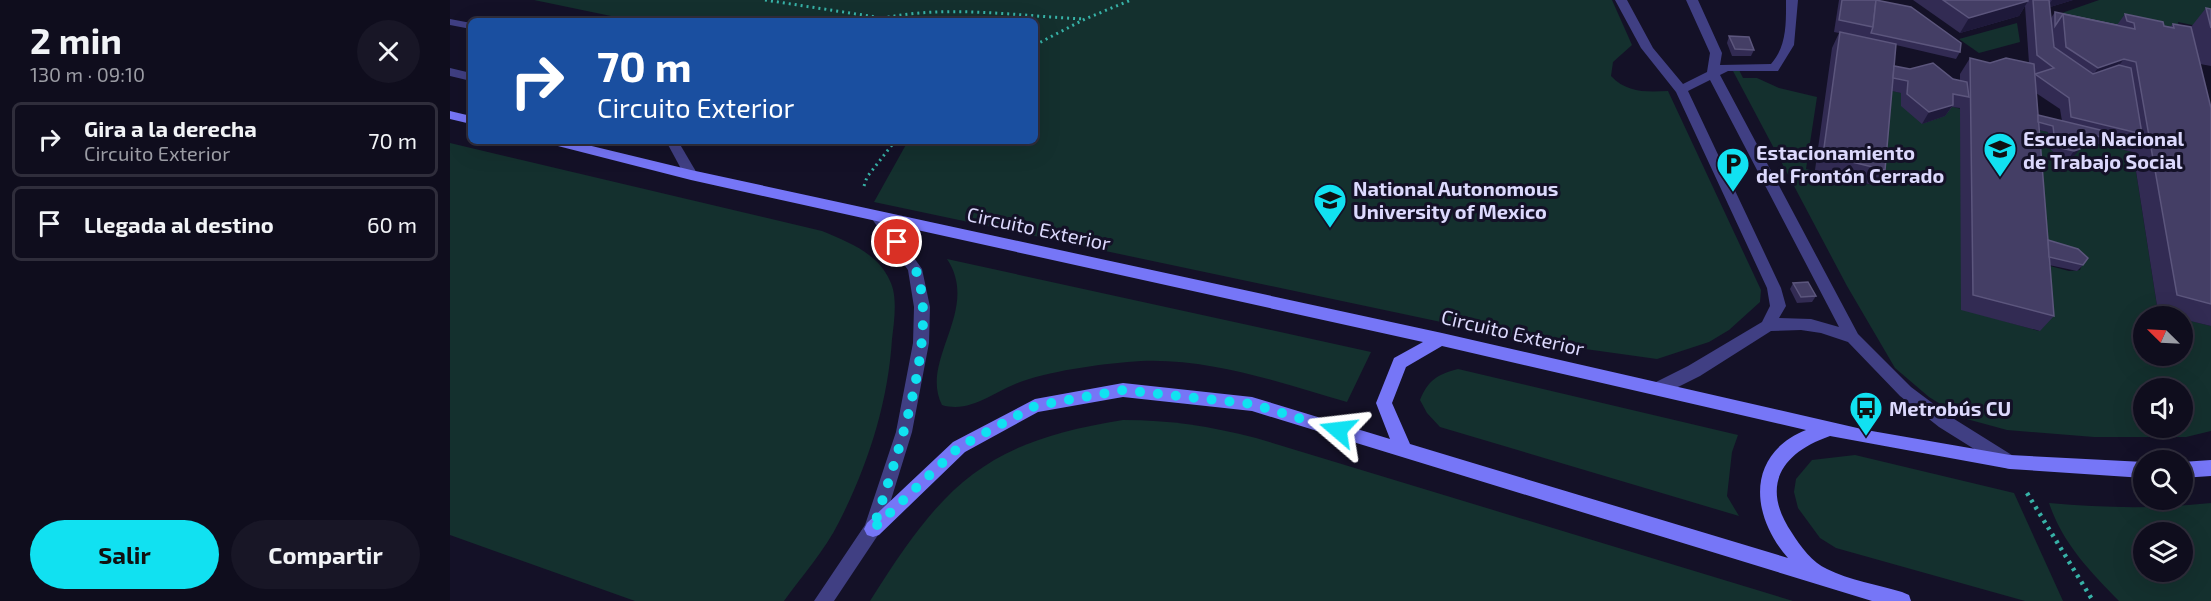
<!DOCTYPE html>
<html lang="es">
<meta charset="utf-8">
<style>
:root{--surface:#0f0d1d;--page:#181626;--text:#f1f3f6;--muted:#9b9ca4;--line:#2f2d3b;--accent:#11e1f1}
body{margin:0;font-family:"Exo 2",sans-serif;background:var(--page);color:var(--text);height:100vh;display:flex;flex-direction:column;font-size:22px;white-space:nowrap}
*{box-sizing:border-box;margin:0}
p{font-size:20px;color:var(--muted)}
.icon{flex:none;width:33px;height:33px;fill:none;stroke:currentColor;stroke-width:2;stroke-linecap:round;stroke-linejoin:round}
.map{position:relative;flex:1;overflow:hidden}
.drawer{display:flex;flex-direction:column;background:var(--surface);width:450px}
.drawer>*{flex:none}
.banner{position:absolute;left:18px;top:18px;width:570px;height:126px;border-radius:9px;box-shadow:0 6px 24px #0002,0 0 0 2px var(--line);background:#1a4fa0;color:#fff;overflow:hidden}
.needle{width:39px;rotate:294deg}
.buttons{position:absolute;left:1683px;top:306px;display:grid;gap:12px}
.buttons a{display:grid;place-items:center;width:60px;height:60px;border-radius:50%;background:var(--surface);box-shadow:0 6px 24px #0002,0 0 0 2px var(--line);font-size:30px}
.pin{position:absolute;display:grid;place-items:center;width:51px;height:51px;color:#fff;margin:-26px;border:3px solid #fff;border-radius:50%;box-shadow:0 2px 6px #0007}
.me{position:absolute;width:66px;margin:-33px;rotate:287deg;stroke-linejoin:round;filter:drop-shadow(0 0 4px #0008)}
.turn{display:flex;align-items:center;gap:21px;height:126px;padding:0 30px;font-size:27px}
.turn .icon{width:78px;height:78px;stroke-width:2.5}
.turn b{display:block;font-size:42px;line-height:51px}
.round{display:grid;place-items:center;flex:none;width:63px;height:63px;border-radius:32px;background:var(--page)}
.summary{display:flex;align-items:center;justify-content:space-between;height:102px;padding:0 30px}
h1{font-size:36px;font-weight:700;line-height:45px}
.primary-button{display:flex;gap:12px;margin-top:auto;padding:12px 30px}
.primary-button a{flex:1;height:69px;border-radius:36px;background:var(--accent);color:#111;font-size:24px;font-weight:700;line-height:69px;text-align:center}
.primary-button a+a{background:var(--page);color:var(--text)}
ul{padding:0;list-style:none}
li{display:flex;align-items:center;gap:18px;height:75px;margin:0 12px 9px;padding:0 18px;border:3px solid var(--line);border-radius:9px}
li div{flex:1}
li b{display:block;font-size:22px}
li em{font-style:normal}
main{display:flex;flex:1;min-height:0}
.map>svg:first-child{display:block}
.green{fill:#14302e;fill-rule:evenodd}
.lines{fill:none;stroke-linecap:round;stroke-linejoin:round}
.path-far1{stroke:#37b2a7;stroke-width:3;stroke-dasharray:2 4;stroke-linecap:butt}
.path{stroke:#37b2a7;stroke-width:4.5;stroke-dasharray:3 5;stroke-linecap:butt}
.lane{fill:#403f83;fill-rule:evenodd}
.street{fill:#403f83;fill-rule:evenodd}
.secondary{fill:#7676f7;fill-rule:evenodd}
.wall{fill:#322b53;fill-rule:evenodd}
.shaded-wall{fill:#1e193a}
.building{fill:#443e65;stroke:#5c567d;stroke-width:1.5}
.route{stroke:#11e1f1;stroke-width:10;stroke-dasharray:0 18}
.labels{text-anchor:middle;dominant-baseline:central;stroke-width:6;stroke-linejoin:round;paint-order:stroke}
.poi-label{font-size:20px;font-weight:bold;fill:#dcd9fd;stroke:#141127;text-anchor:start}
.street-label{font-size:20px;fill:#dcd9fd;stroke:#141127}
</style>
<main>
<section class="drawer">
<div class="summary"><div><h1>2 min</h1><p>130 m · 09:10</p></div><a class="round"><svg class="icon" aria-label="close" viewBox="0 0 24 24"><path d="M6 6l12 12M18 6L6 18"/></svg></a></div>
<ul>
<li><svg class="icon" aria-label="right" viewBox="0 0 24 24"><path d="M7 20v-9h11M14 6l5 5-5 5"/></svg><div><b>Gira a la derecha</b><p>Circuito Exterior</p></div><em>70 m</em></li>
<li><svg class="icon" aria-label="arrive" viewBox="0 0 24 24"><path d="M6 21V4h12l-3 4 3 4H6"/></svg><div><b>Llegada al destino</b></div><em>60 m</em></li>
</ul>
<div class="primary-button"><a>Salir</a><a>Compartir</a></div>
</section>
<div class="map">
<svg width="1761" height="601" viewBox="0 0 1761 601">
<rect width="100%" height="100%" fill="#141127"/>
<g class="green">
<path d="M84 0H1162L1182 45 1163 62 1161 76C1177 93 1196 92 1218 91L1311 290 1310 302 1279 330 1259 342 1207 359 1085 342 424 202 458 141H585V21H185Z"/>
<path d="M1649 0H1761V29L1728 22 1731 38 1609 14Z"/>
<path d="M1567 23 1570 42 1529 53 1509 39Z"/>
<path d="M1289 70 1293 78H1307L1329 88 1367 97 1356 169 1426 186 1435 89 1451 93V106L1496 105 1511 109V309L1589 331 1585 262 1619 271 1630 270 1632 264 1584 244 1576 127 1598 132 1600 149 1615 157 1625 155V139L1683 152 1708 312 1725 316H1694V356H1732L1733 319 1761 326V431L1736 437H1644L1557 430 1513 418 1479 397 1445 368 1397 286 1283 71ZM1694 388H1732V428H1694Z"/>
<path d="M0 143 372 231C398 242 428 253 440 281 448 297 444 322 442 339 438 403 418 465 389 522 375 550 352 576 334 601H185L0 535Z"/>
<path d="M497 259 921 352 897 402C831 383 761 358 691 361 657 363 605 370 573 381 546 390 521 414 492 405 469 360 531 310 497 259Z"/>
<path d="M1008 369 1288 435 1282 452 1277 496 1289 516 990 427 977 413 970 400C978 380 988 374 1008 369Z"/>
<path d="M673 420C721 420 759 426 806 438L1343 601H420C493 485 533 442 673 420Z"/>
<path d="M1405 455 1564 493 1613 601H1575L1386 548 1370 538 1348 508 1344 492 1346 479 1362 460Z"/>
<path d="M1599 503C1654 508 1706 509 1761 503V601H1669C1639 570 1613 544 1599 503ZM1694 532H1732V572H1694Z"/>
</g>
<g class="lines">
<g class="path-far1">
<path d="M315 0 426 17"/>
<path d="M420 21C491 3 563 16 635 19"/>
<path d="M585 45 635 19 681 0"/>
<path d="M414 186 417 177 445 141"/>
</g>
<path class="path" d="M1577 493 1643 601"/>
<g class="lane">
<path d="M1165 0H1177L1203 48 1233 84 1257 72 1260 53 1236 0H1248L1272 53 1270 65 1321 64C1337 46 1336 23 1336 0H1348L1344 45 1328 71H1278L1270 75 1408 334 1461 387 1501 417 1565 457 1568 462 1565 467 1559 469 1553 467 1489 427 1450 396 1398 342 1371 333 1351 330 1321 331 1250 376 1216 393 1210 395 1204 393 1202 388 1204 383 1238 366 1312 322 1320 306 1317 288 1226 92 1191 48ZM1260 80 1389 327 1361 319 1329 318 1336 306 1331 288 1238 91Z"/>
<path d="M0 19 21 23V29L0 25Z"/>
<path d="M0 68 21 73V81L0 76Z"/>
<path d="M216 141H228L248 175 246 178H236Z"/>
</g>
<path class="street" d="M427 211 432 213 472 269 480 307 479 343 462 432 432 529 384 601H364L415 525 446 432 463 343 464 307 458 270 420 216Z"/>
<g class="secondary">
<path d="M0 111 21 116V124L0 119Z"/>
<path d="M98 141H121L241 170 992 333 1416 430 1560 455 1694 462V478L1560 469 1380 436C1331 453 1310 486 1342 533 1350 546 1363 563 1377 569 1398 580 1429 585 1452 592L1459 595 1461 601H1422L802 411 673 397 588 412 515 452 429 535 423 537 417 535 414 529 417 523 503 442 585 399 673 383 802 397 940 439 926 403 944 358 973 342 241 180 104 145ZM992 346 1356 430C1296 454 1300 515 1338 558L960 444 942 403 956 367Z"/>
<path d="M1761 460V476L1732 478V462Z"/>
</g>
</g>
<g class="wall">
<path d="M1389 0H1427L1510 52 1506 59 1446 45 1444 66 1510 81V74L1520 58 1540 63H1579L1575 6 1569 16 1510 33 1463 0H1623L1600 7 1601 18 1605 12 1667 25 1675 14 1720 27 1723 24 1741 27 1756 8 1761 9V66L1750 64 1761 108V326L1732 319V316H1725L1708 312 1683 152 1630 140 1625 155 1619 158 1607 155 1600 149 1598 132 1589 130 1597 240 1633 265 1627 271 1599 265 1604 316 1590 331 1511 310 1510 108 1502 107 1495 116 1472 124 1451 106V93L1442 91 1435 170 1426 186 1365 170 1382 48 1389 33 1384 32ZM1586 93 1610 109 1612 121 1588 115Z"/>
<path d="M1279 36 1304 50 1301 56H1282L1277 43Z"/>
<path d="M1343 283 1366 296 1362 302 1347 303 1340 289Z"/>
</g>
<g class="shaded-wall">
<path d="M1602 0H1623L1597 8Z"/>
<path d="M1578 1 1569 16 1510 33 1519 18Z"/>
<path d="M1674 59 1660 77 1635 86 1648 68Z"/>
<path d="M1503 105 1495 116 1472 124 1479 112Z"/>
<path d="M1630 149 1625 155 1619 158 1624 151Z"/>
</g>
<g class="building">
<path d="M1392 0H1426L1423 27 1389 20Z"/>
<path d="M1426 0 1461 7 1511 43 1510 52 1421 33 1423 27Z"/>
<path d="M1493 0H1578V1L1519 18Z"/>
<path d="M1583 0H1599L1604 47 1643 74 1669 65 1681 68 1692 134 1621 117 1619 98 1585 74 1604 68 1587 55Z"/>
<path d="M1756 8 1761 9V28Z"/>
<path d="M1605 12 1667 25V26L1613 14 1605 26Z"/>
<path d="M1613 14 1685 29 1684 23 1677 21 1675 14 1713 22 1714 26 1724 28 1723 24 1741 27 1761 108V304L1727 295 1686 62 1674 59 1648 68 1616 47Z"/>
<path d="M1390 32 1446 44 1435 170 1373 155Z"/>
<path d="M1279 36 1299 37 1304 50 1285 49Z"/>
<path d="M1520 58 1540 63 1556 58 1584 64 1604 316 1523 295Z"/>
<path d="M1483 63 1503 79 1517 82 1519 97 1503 94V105L1479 112 1457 94 1458 81 1443 78 1444 66 1460 69Z"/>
<path d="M1588 115 1688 139 1689 146 1630 132V149L1624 151 1611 148 1605 143 1603 126 1588 122Z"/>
<path d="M1598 240 1628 249 1638 258 1633 265 1599 257Z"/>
<path d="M1358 282 1366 296 1351 297 1343 283Z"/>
</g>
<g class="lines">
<path class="route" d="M447 242C453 250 461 259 465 268 492 333 444 464 423 529L509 447 585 406 673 390 802 404 888 430"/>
</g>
<defs>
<g id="university-pin" transform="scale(1.725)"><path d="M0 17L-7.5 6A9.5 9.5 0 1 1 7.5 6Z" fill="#11e1f1" stroke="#141127"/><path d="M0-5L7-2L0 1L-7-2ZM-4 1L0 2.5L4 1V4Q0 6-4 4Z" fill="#111"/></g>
<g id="parking-pin" transform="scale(1.725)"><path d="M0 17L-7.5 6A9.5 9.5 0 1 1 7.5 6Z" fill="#11e1f1" stroke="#141127"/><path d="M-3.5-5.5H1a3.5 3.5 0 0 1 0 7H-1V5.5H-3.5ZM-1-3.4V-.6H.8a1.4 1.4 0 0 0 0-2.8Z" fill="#111"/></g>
<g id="bus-pin" transform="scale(1.725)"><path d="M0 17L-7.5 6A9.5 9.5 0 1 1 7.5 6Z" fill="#11e1f1" stroke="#141127"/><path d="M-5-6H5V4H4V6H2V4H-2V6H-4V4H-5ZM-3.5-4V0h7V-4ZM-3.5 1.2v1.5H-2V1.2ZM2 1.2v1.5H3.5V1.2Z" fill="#111"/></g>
</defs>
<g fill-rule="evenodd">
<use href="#university-pin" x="1550" y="149"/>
<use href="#parking-pin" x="1283" y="164"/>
<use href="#university-pin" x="880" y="200"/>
<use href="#bus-pin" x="1416" y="408"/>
</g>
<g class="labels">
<g class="poi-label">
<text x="1573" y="138">Escuela Nacional<tspan x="1573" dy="23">de Trabajo Social</tspan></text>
<text x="1306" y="152">Estacionamiento<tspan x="1306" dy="23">del Frontón Cerrado</tspan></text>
<text x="903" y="188">National Autonomous<tspan x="903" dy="23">University of Mexico</tspan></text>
<text x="1439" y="408">Metrobús CU</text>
</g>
<g class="street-label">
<text transform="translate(589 228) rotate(12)">Circuito Exterior</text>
<text transform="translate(1063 332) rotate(13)">Circuito Exterior</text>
</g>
</g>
</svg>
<div class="buttons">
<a><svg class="needle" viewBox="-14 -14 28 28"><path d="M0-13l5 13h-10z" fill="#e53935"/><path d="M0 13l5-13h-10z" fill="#9b9ca4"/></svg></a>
<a><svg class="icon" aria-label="sound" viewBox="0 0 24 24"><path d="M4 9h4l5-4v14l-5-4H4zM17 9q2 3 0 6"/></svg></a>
<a><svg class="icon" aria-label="search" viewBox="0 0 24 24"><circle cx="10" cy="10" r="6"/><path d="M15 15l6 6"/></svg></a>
<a><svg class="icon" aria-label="layers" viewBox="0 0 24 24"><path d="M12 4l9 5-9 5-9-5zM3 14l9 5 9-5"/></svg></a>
</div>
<div class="pin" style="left:447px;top:242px;background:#d93025"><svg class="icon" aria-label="arrive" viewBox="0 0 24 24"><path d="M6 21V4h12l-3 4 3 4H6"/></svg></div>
<svg class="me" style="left:888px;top:430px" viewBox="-20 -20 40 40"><path d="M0-17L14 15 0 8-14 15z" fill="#11e1f1" stroke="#fff" stroke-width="4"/></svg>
<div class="banner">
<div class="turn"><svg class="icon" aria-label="right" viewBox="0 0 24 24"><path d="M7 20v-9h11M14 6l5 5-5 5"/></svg><div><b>70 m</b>Circuito Exterior</div></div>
</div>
</div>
</main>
